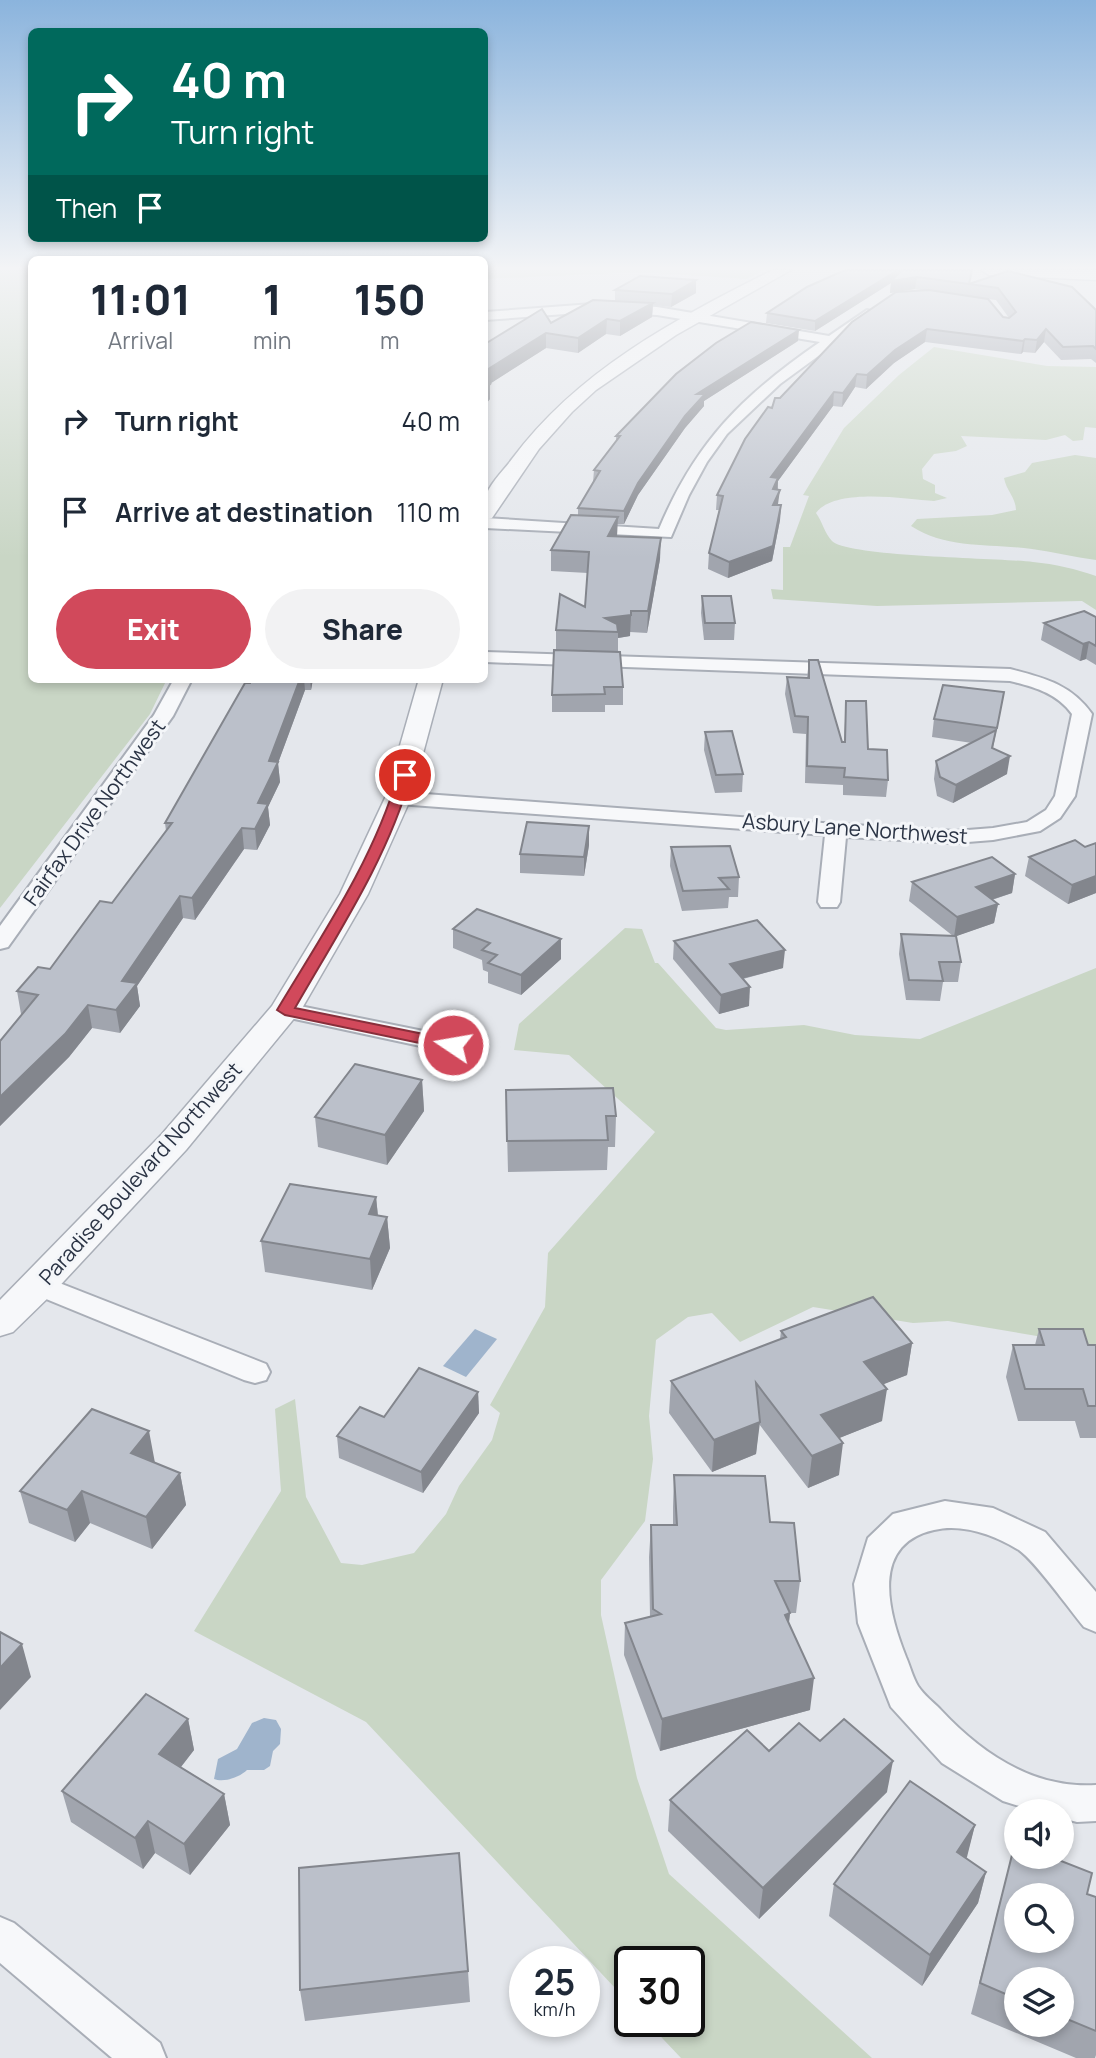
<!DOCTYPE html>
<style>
:root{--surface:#fff;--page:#f2f2f3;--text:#1f2937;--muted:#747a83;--accent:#d1495b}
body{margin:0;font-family:Manrope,sans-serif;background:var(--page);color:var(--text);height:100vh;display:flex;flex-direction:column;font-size:26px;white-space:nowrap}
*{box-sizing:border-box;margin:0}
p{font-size:23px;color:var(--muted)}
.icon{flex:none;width:38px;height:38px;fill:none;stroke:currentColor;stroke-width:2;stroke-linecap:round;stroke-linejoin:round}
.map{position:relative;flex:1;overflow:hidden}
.side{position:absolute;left:28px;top:256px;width:460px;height:427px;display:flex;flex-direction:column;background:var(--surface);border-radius:10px;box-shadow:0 4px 10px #0003}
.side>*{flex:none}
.hud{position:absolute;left:28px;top:28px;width:460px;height:214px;border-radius:10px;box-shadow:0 4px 10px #0003;background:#00695c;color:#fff;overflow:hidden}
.buttons{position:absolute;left:1004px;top:1799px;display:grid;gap:14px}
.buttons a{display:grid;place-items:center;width:70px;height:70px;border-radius:50%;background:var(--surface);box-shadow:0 4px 10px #0003;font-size:35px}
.speed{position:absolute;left:509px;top:1946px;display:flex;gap:14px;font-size:35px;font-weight:700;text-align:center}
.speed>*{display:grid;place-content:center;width:91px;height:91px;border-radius:50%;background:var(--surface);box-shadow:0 4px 10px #0003;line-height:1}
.speed small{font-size:18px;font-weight:400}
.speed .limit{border:4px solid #111;border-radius:10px;background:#fff;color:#111}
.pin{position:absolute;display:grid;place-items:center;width:60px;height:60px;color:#fff;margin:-30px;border:4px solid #fff;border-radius:50%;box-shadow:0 2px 7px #0007}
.me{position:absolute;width:77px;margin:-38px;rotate:282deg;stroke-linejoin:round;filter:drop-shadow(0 0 5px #0008)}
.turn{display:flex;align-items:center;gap:24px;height:147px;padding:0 28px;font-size:32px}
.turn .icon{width:91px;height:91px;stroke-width:2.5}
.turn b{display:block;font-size:49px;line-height:60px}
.then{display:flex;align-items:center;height:66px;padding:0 28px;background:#0003;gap:14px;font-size:26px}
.eta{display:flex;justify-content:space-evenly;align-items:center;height:119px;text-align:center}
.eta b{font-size:42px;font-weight:800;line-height:49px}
.action{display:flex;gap:14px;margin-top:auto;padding:14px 28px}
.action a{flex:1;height:80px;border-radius:42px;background:var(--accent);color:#fff;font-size:28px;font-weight:800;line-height:80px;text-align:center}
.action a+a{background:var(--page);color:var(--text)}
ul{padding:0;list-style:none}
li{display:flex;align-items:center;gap:21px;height:91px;padding:0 28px}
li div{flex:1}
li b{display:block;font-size:26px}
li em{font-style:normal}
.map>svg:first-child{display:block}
.green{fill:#c9d6c5}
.water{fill:#9fb4cc}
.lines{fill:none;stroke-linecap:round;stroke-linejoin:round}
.minor-casing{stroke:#a9aeb7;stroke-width:4}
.tertiary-casing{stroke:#a9aeb7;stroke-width:3}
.secondary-casing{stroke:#a9aeb7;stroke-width:3}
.minor{fill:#f7f8fa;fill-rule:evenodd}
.tertiary{fill:#f7f8fa;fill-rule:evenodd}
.secondary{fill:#fff;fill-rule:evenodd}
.wall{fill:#a1a5ae;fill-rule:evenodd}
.shaded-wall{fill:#83868d}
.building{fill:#bbc0ca;stroke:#83868d;stroke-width:2;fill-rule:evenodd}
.route{fill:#d1495b;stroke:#882f3b;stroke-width:2}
.labels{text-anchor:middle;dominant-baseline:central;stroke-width:6;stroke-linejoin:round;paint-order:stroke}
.street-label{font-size:21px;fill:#2b3445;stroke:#f4f6f9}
</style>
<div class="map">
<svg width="1096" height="2058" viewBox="0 0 1096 2058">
<rect width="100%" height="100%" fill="#e4e7ec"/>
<g class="green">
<path d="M0 270H31L32 679H167L150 714 0 908Z"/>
<path d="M485 270H764L747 279 639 272 485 279Z"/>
<path d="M934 347 1047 366 1096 367V428L1085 427 1083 440 1073 441 1065 435 1046 440 961 436 967 446 956 451 934 454 922 469 923 479 935 485V493L947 498 934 501C906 499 835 487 816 513 822 521 825 534 832 541 847 557 1002 558 1033 562 1055 564 1076 569 1096 576V610L1082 601 877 606 773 599 771 589 783 590V547H790L809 496 803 495 844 428 899 375Z"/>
<path d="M1075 455 1096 458V560C1074 557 1053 552 1032 549 989 543 949 550 911 526L917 519 992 515 1016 510C1016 498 1006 490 1004 478L1025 472 1032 463Z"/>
<path d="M625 928 642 929 655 963H658L716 1028 726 1030 804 1025 855 1035 920 1039 1096 968V1346L948 1321 913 1323 813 1307 740 1342 712 1313 688 1317 656 1340 649 1416 653 1459 645 1521 601 1580V1615L637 1778 669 1874 872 2058H681L646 2021H690V1962H630V2004L366 1722 194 1631 281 1491 275 1409 295 1399 306 1497 341 1563 362 1565 414 1553 446 1514 459 1486 492 1440 500 1413 490 1405 545 1307 548 1253 655 1132 569 1055 514 1050 519 1024Z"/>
</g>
<g class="water">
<path d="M475 1329 497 1339 466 1377 443 1366Z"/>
<path d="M264 1718 276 1720 281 1729 280 1744 273 1751 270 1766 264 1770H247C240 1777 224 1783 214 1779L218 1759 237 1749 252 1723Z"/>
</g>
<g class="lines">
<g class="minor-casing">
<g id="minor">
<path d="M592 304 657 307 829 336 867 310 877 313 780 384 727 434 707 462 689 495 671 537 485 528V518L659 529C696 441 743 395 820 342L657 315 592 312 485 320V312Z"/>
<path d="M485 652 1010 669C1044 678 1071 684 1092 714L1075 796 1060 818 1040 831 993 840 955 843 846 837 840 902 837 907H821L818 902 825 835 398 804 391 802 388 798 391 794 398 792 836 824 955 831 993 828 1027 822 1046 810 1055 796 1072 714C1057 693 1034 687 1010 681L485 662Z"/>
<path d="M174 679H192L173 716 8 947 0 949V926L154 715Z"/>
<path d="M285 1003 453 1037 462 1040 465 1045 462 1050 453 1053 276 1015 273 1010 276 1005Z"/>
<path d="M39 1275 266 1364 270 1372 266 1380 255 1383 244 1380 29 1292 25 1285 29 1278Z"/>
<path d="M945 1501 993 1508 1045 1532 1096 1592V1632L1084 1627C1069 1609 1036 1562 1019 1550 995 1535 962 1523 934 1530 870 1544 888 1612 906 1657 910 1666 913 1678 918 1686 924 1695 933 1702 940 1709 981 1753 1033 1789 1096 1785V1821L1077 1822 1062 1818V1811H1035L1003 1801 942 1763 891 1707 858 1623 854 1584 868 1538 893 1514Z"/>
<path d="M0 1917 14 1923 160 2043 166 2058H112L0 1963Z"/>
</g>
</g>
<g class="tertiary-casing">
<g id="tertiary">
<path d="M773 270H791L676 335 596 390 572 412 539 449 492 518 485 520C485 514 483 505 485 499 488 485 504 470 512 459 578 370 677 318 773 270Z"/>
<path d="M419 679H443L411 798 368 894 301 1010 186 1150 52 1294 13 1332 0 1336V1300L162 1134 272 1006 340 894 385 798Z"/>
</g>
</g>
<g class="secondary-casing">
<path id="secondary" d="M981 270H1096V280L989 275Z"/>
</g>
<use href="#minor" class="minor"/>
<use href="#tertiary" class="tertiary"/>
<use href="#secondary" class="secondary"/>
</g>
<g class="wall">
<path d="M845 270 970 283 1008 271 1096 310V363L1091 359 1061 360 1044 342 1035 353 1023 352 1021 354 925 342 894 363 866 389 855 387 842 407 833 406 778 481V505H781L780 520 772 561 728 578 708 569 709 553 719 510H716L717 495 772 408 780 398 921 290 915 289 890 293 891 283 815 331 766 323 767 313ZM988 299 996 300 1009 318 1003 317Z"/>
<path d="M615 290 696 293 671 307 653 305 652 317 620 336 606 334 578 353 546 348 489 384 490 399 485 405V344L615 301Z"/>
<path d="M798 341 704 401V406L685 428 638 495 624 524H617V536L660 559 647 633 630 632V636L618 638V652L623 687V705H605V712H552V695L556 650V630L585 607 588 573 551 571V550L578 515V508L593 482 594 470 616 442V436Z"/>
<path d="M702 596 735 623 734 640H704L701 613Z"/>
<path d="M1096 617V665L1086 659 1080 661 1041 640 1044 623Z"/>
<path d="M809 660 842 742H844L846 701 868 749 888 780 886 797 843 795V785L805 783 806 734 793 733 785 694 787 677 807 678Z"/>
<path d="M251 679H313L311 690H305L278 763 280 782 268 807 270 825 257 850 244 849 195 920 183 918 137 986 140 1006 120 1033 92 1028 69 1057 0 1126V1041L22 1014H21L17 991 50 969 112 903 166 831 165 823 250 683Z"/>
<path d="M1004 692 993 748 1007 774 953 803 937 796 934 779 936 761 972 743 932 737 934 719Z"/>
<path d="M705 732 743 774 742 792 715 793 704 750Z"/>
<path d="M1096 843V893L1068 904 1025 876 1029 857 1085 847Z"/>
<path d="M589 845 584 876 520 873V854Z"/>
<path d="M671 847 739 877 738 897H729L728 908 682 911 670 866Z"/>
<path d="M1015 874 1012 893 992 900 998 904 994 923 956 936 961 962 958 982H943L940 1001 906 1000 899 954 901 934 953 936 909 901 912 882Z"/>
<path d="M453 929 561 939V959L521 995 488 983V972L483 970 482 960 453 948Z"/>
<path d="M674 941 783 968 743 979 749 1006 719 1014 673 959Z"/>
<path d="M422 1080 424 1111 387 1165 318 1147 315 1117Z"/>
<path d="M506 1090 616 1116 615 1147H608L607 1170 508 1172Z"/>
<path d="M376 1197 378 1215 387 1217 390 1248 372 1290 265 1272 261 1241Z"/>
<path d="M1039 1329 1088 1345H1096V1438H1080L1075 1421H1018L1006 1377 1013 1345H1035Z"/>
<path d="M781 1331 912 1343 907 1375 883 1384 882 1421 839 1438V1475L808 1488 759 1424 756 1454 712 1472 669 1413 671 1381 780 1339Z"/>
<path d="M478 1392 479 1413 423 1493 339 1458 337 1436 384 1417Z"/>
<path d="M155 1463 180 1473 186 1505 152 1549 90 1523 75 1542 29 1523 20 1491Z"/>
<path d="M674 1475 770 1522 800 1581 796 1613H790L789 1623 810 1710 660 1751 624 1655 625 1623 650 1617 649 1557 651 1525H673V1507Z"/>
<path d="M188 1719 194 1750 181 1767 224 1794 230 1825 190 1875 155 1853 143 1869 71 1822 62 1791Z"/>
<path d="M820 1741 887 1792 759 1919 668 1831 670 1800 769 1751Z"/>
<path d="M975 1825 966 1858 986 1872 978 1903 922 1986 829 1916 834 1884Z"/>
<path d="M1015 1843 1087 1894 1096 1897V2055L1095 2058H1076L971 2014ZM1017 1979H1062V2025H1017Z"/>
<path d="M468 1971 470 2002 305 2021 300 1990Z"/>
</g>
<g class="shaded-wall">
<path d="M898 270H910L917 277 915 289 890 293 891 283 815 331V321Z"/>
<path d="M696 280V293L671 307 672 294Z"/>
<path d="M653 303 652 317 620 336V321Z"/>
<path d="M607 319 606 334 578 353V338Z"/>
<path d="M927 329 925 342 894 363 866 389 867 375 895 350Z"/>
<path d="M1046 329 1044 342 1035 353 1037 340Z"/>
<path d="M799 330 798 341 704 401V406L685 428 638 495 624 524V511L638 483 697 394Z"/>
<path d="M546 333V348L485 387V371Z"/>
<path d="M1025 339 1023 352 1021 354 1023 341Z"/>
<path d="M857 374 855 387 842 407 843 393Z"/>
<path d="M490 384V399L485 405V389Z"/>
<path d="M834 392 833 406 778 481 777 493 772 504 771 477Z"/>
<path d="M780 490 778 504 773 505Z"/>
<path d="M781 505 780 520 772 561 728 578 729 562Z"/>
<path d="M618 517 617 537 608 536Z"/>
<path d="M661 538 660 559 647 633 648 611Z"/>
<path d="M631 615 630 636 618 638V632L605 618Z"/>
<path d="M1089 642 1086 659 1080 661 1083 644Z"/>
<path d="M300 679H304L305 690 278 763 280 782 268 807 270 825 257 850 255 829 258 803 269 761Z"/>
<path d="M310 679H313L311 690Z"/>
<path d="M1010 756 1007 774 953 803 956 785Z"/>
<path d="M589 826V845L584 876V857Z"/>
<path d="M242 828 244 849 195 920 192 898Z"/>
<path d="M1015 874 1012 893 972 906 976 887Z"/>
<path d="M1096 876V893L1068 904 1072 885Z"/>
<path d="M180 896 183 918 137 986 140 1006 120 1033 116 1010 122 981Z"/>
<path d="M998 904 994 923 954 937 957 917Z"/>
<path d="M561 939V959L521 995V975Z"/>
<path d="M785 950 783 968 729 982 730 964Z"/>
<path d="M750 987 749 1006 719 1014 721 995Z"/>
<path d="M88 1005 92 1028 69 1057 0 1126V1097Z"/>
<path d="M422 1080 424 1111 387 1165 385 1135Z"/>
<path d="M376 1197 379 1228 369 1214Z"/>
<path d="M387 1217 390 1248 372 1290 370 1259Z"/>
<path d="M912 1343 907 1375 859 1394 864 1362Z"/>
<path d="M887 1389 882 1421 817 1447 821 1415Z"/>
<path d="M478 1392 479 1413 423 1493 421 1472Z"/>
<path d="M760 1422 756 1454 712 1472 714 1440Z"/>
<path d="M149 1431 155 1463 131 1453Z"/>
<path d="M843 1443 839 1475 808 1488 812 1456Z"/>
<path d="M180 1473 186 1505 152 1549 146 1517Z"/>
<path d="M82 1491 90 1523 75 1542 67 1510Z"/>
<path d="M790 1613 786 1646 785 1615Z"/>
<path d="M22 1644 31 1677 0 1710V1668Z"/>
<path d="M814 1678 810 1710 660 1751 662 1719Z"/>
<path d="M188 1719 194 1750 166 1786 159 1754Z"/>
<path d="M893 1761 887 1792 759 1919 763 1888Z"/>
<path d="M224 1794 230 1825 190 1875 184 1844Z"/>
<path d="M148 1821 155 1853 143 1869 135 1838Z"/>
<path d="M975 1825 967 1857 949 1883 957 1852Z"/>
<path d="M986 1872 978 1903 922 1986 930 1955Z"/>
</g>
<g class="building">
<path d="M845 270H898L815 321 767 313 807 287Z"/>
<path d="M902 270H972L969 284 1008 271 1072 287 1096 310V349L1093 346 1063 347 1046 329 1037 340 1025 339 1023 341 927 329 895 350 867 375 857 374 843 393 834 392 771 477 778 478 773 489 780 490 773 505H781L773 546 729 562 709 553 723 496 717 495 745 439 768 407 772 408 775 398H780L852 322 896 292 929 290 988 299 1003 317 1009 318 1016 312 998 288 917 277 891 281Z"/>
<path d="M640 276 696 280 672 294 615 290Z"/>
<path d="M593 300 653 303 620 321 607 319 578 338 546 333 485 371V344L542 309 551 323Z"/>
<path d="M751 322 799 330 697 394H705L685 416 638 483 624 511 578 508 600 471 594 470 620 436H616L676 374 716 343Z"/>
<path d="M485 383 490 384 485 389Z"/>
<path d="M571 515 618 517 608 536 661 538 648 611H631V615L605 618 617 624 618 632 556 630 560 594 585 607 589 552 551 550Z"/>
<path d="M702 596H731L735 623H705Z"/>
<path d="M1084 611 1096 617V646L1089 642 1083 644 1044 623Z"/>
<path d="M554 650 620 652 623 687H604L605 694 552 695Z"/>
<path d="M809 660H818L842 742H845L846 701H866L868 749 887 750 888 780 844 777 845 768 807 766 808 717 795 716 787 677 809 678Z"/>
<path d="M251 679H300L269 761 278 762 258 803 268 804 255 829 242 828 192 898 180 896 122 981 137 983 116 1010 88 1005 65 1034 0 1097V1041L38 995 17 991 38 967 50 969 100 901 112 903 172 823H165L245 683H250Z"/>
<path d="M943 685 1004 692 997 728 934 719Z"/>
<path d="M996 730 992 748 1010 756 956 785 940 777 936 761Z"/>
<path d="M732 731 743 774 716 775 705 732Z"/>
<path d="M527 822 589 826 584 857 520 854Z"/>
<path d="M1075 840 1085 847 1096 843V876L1072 885 1029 857Z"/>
<path d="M730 846 739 877 719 878 729 889 683 891 671 847Z"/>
<path d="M992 857 1015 874 976 887 998 904 957 917 912 882Z"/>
<path d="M477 909 561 939 521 975 488 963 497 955 482 950 490 943 453 929Z"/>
<path d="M757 920 785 950 730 964 750 987 721 995 674 941Z"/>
<path d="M901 934 956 936 961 962H939L943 981 909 980Z"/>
<path d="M355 1064 422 1080 385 1135 315 1117Z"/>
<path d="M613 1088 616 1116H606L608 1140 507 1141 506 1090Z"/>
<path d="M290 1184 376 1197 369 1214 387 1217 370 1259 261 1241Z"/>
<path d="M873 1297 912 1343 864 1362 887 1389 821 1415 843 1443 812 1456 756 1383 760 1422 714 1440 671 1381 786 1337 781 1331Z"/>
<path d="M1039 1329H1083L1088 1345H1096V1406H1088L1083 1389H1025L1013 1345H1044Z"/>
<path d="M419 1368 478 1392 421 1472 337 1436 360 1407 384 1417Z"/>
<path d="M92 1409 149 1431 131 1453 180 1473 146 1517 82 1491 67 1510 20 1491Z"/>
<path d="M674 1475 765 1476 770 1522 794 1523 800 1581H775L790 1613 785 1615 814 1678 662 1719 625 1623 661 1614 653 1609 651 1525H677Z"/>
<path d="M0 1632 22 1644 0 1668Z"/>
<path d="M146 1694 188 1719 159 1754 224 1794 184 1844 148 1821 135 1838 62 1791Z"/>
<path d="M844 1719 893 1761 763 1888 670 1800 747 1730 769 1751 799 1723 820 1741Z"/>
<path d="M910 1781 975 1825 957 1852 986 1872 930 1955 834 1884Z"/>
<path d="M1015 1843 1017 1844V1857H1051L1092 1873 1087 1894 1096 1897V2031L1062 2017V1979H1017V1999L980 1983ZM1017 1895H1062V1941H1017Z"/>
<path d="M459 1853 468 1971 300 1990 299 1868Z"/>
</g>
<linearGradient id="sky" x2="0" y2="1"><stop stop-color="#8bb4dd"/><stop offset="0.48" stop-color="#f3f4f6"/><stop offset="1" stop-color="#f3f4f6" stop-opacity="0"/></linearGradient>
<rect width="1096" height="558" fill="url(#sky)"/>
<path class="route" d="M405 771 411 775C388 858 338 933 295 1008L458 1041 461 1045 458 1048 453 1050 285 1015 277 1010C322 935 374 859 398 775Z"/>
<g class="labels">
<g class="street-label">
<text transform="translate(94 812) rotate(-54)">Fairfax Drive Northwest</text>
<text transform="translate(855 828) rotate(4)">Asbury Lane Northwest</text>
<text transform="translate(140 1173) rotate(-48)">Paradise Boulevard Northwest</text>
</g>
</g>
</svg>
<div class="buttons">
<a><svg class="icon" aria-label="sound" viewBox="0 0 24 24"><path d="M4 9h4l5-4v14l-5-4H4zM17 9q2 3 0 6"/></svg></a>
<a><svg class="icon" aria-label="search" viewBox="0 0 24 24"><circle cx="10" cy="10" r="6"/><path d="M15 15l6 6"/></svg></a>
<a><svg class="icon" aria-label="layers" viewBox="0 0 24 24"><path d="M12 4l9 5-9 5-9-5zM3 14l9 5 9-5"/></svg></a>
</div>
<div class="speed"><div>25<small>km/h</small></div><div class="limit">30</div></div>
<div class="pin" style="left:405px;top:775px;background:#d93025"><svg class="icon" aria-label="arrive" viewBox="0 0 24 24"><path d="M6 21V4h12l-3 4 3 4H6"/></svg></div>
<svg class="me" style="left:453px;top:1045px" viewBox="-20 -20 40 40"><circle r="17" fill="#d1495b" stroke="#fff" stroke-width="3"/><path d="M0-11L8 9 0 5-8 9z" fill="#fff"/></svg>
<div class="hud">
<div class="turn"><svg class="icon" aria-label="right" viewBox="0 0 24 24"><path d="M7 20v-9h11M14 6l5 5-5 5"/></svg><div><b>40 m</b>Turn right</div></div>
<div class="then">Then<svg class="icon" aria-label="arrive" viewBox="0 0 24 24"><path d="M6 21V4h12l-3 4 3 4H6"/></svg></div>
</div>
<section class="side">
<div class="eta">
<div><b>11:01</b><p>Arrival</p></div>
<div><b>1</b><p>min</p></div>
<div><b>150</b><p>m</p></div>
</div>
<ul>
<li><svg class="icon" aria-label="right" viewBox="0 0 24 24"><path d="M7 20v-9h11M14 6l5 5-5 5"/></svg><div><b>Turn right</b></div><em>40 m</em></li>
<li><svg class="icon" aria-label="arrive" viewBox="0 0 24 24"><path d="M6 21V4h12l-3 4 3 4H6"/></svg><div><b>Arrive at destination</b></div><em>110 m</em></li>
</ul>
<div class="action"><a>Exit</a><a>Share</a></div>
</section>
</div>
